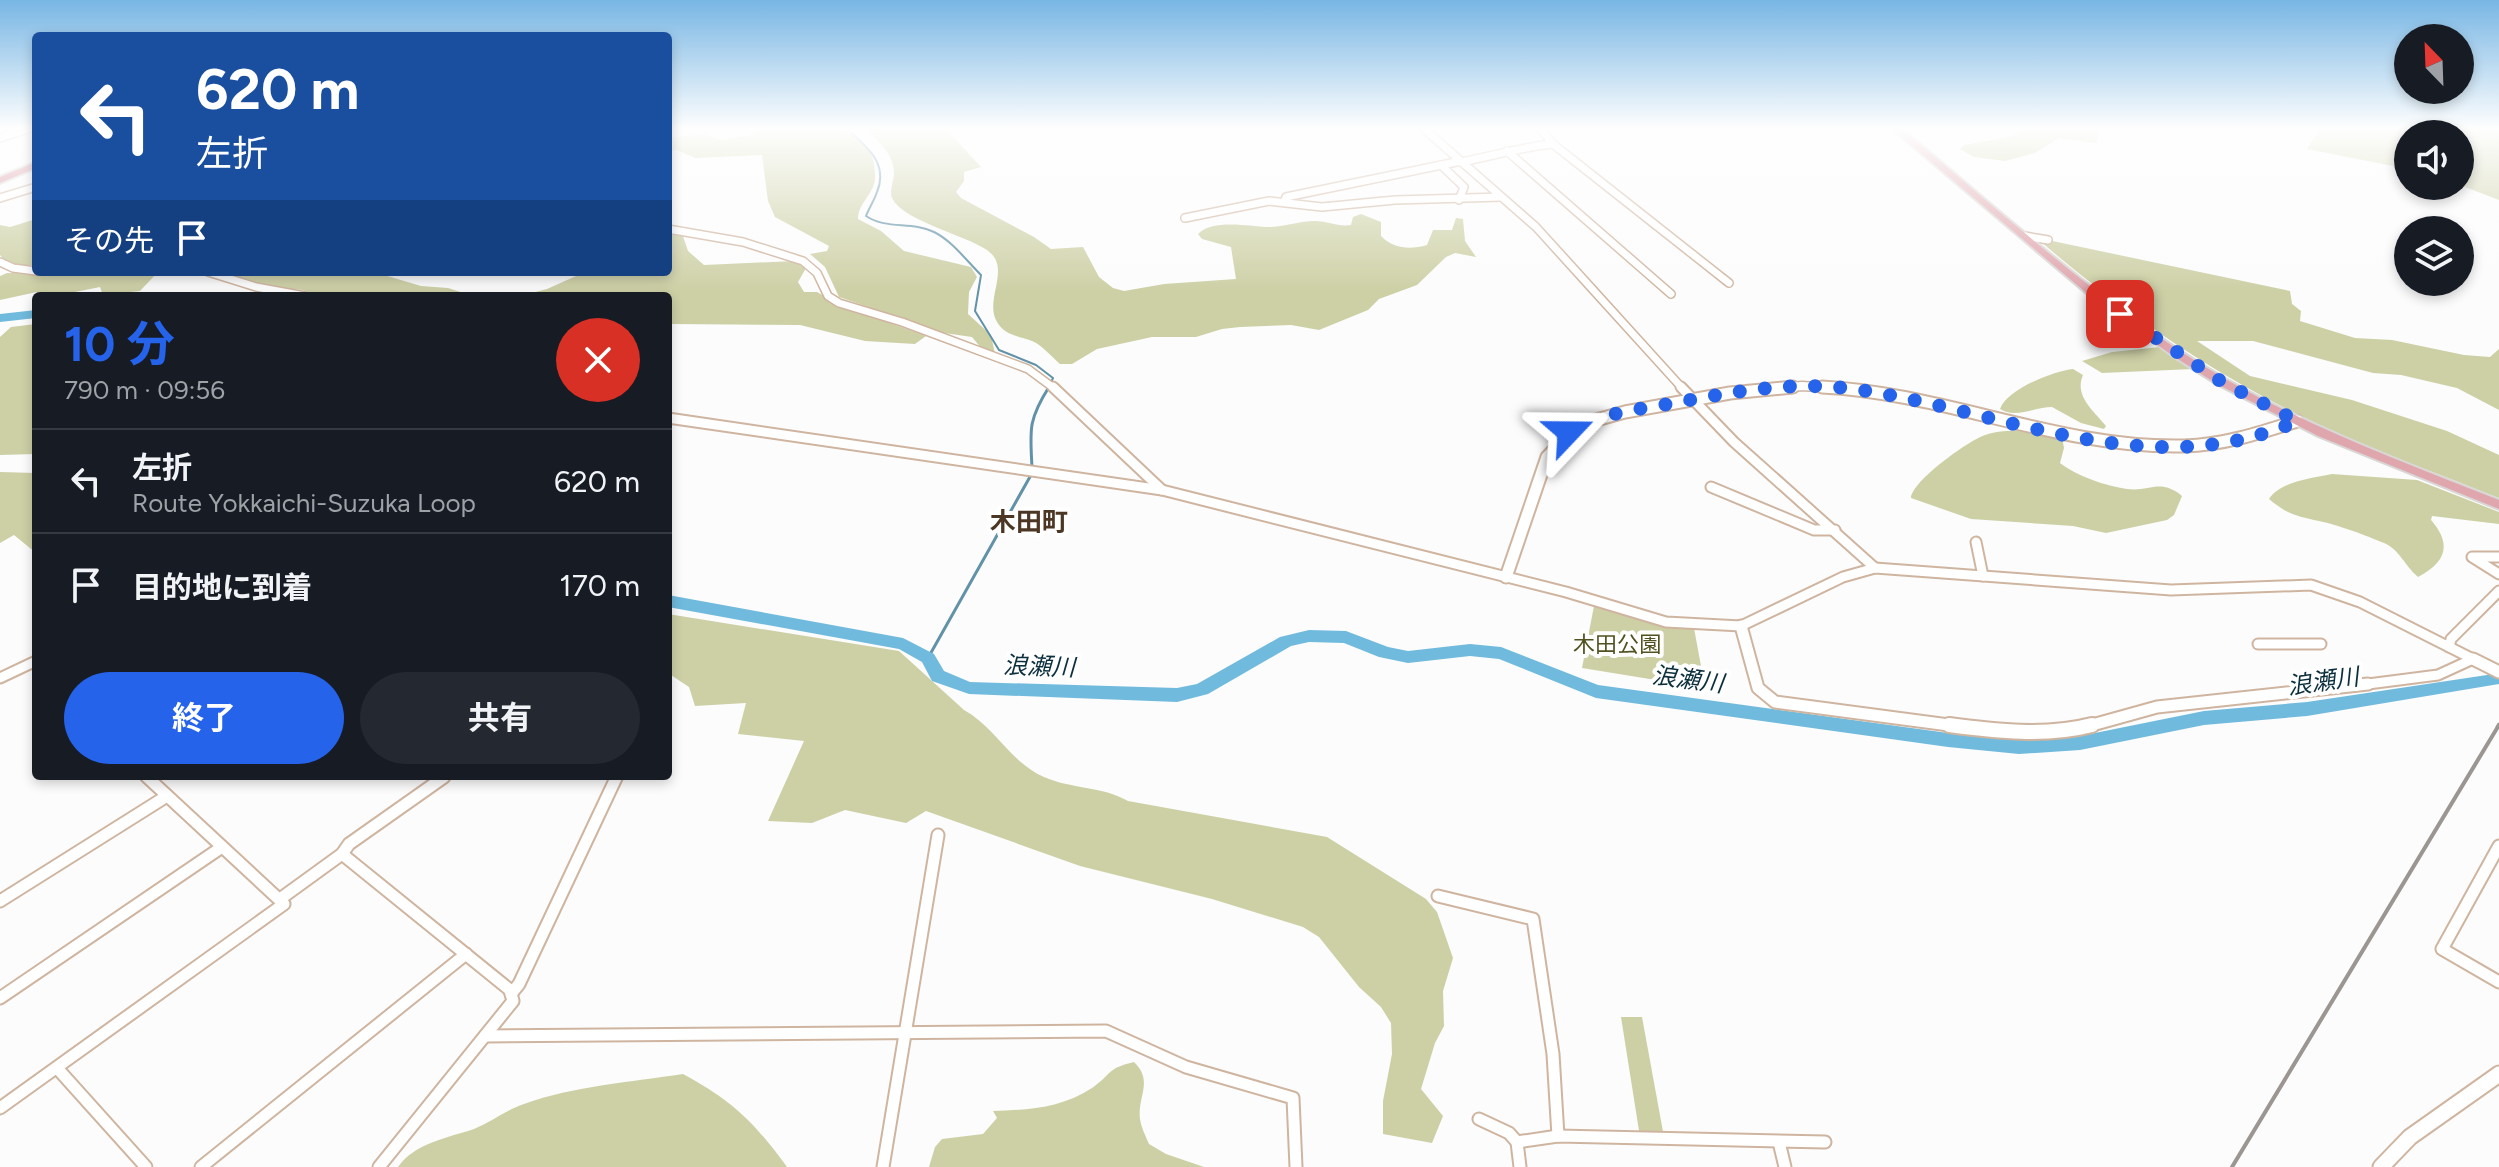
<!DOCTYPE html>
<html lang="ja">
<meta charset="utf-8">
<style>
:root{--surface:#171b24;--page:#242831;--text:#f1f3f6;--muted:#9ea1a6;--line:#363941;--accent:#2563eb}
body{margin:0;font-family:Figtree,"Noto Sans JP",sans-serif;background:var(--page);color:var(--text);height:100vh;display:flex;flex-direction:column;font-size:30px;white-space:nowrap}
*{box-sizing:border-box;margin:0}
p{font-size:26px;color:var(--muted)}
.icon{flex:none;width:44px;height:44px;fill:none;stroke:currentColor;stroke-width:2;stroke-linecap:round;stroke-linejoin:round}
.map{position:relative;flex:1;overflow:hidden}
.details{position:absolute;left:32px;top:292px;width:640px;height:488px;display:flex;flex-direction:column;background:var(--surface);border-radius:8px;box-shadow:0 4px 12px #0003}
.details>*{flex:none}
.top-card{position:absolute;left:32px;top:32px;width:640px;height:244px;border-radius:8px;box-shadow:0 4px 12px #0003;background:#1a4fa0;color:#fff;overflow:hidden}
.needle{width:52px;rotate:337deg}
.controls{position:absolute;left:2394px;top:24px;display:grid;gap:16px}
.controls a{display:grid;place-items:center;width:80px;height:80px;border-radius:50%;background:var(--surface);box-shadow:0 4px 12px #0003;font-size:40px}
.pin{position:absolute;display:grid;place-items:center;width:68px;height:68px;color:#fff;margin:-34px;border-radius:16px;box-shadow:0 4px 12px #0006}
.me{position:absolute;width:88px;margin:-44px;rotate:67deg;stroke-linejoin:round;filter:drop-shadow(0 0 6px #0008)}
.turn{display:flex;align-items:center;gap:28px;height:168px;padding:0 32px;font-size:36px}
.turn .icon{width:104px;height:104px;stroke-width:2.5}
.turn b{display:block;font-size:56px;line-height:68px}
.then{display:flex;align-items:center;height:76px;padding:0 32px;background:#0003;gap:16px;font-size:30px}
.round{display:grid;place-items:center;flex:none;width:84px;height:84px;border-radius:42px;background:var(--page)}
.summary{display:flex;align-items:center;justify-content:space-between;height:136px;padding:0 32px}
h1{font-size:48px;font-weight:700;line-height:60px;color:var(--accent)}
.action{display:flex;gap:16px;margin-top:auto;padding:16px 32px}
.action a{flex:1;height:92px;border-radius:48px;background:var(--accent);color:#fff;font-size:32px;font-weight:700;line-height:92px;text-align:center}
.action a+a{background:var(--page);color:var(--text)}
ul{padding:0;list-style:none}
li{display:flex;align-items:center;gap:24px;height:104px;padding:0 32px;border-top:2px solid var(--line)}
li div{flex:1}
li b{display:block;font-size:30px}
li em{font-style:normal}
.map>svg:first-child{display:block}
.green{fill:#cdd0a5}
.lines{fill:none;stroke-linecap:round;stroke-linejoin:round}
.stream-far1{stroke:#6292a8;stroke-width:2}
.stream{stroke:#6292a8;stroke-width:3}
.river{fill:#70badd;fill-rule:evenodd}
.minor-far2-casing{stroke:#cfb5a0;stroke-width:10}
.minor-far1-casing{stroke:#cfb5a0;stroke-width:13}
.minor-casing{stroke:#cfb5a0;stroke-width:15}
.tertiary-far2-casing{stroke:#cfb5a0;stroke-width:11}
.tertiary-far1-casing{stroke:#cfb5a0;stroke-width:15}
.tertiary-casing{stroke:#cfb5a0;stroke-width:18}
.secondary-casing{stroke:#cfb5a0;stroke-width:19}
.primary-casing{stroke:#d9d7d5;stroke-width:4}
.trunk-casing{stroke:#d9d7d5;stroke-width:4}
.minor-far2{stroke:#fff;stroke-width:7}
.minor-far1{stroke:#fff;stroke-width:9}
.minor{stroke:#fff;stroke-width:11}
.tertiary-far2{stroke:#fff;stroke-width:8}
.tertiary-far1{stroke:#fff;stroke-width:11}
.tertiary{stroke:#fff;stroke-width:14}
.secondary{stroke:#fff;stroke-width:15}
.primary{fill:#e0a6ae;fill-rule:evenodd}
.trunk{fill:#d68893;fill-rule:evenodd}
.rail-far1{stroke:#9b9691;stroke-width:3}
.rail{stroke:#9b9691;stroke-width:4}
.route{stroke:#2563eb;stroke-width:14;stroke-dasharray:0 25.2}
.labels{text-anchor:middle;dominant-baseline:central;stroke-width:8;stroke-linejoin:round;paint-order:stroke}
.park-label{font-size:22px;fill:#51521f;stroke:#fff}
.water-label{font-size:24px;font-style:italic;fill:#0c2f3e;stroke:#fff}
.quarter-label{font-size:26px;font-weight:bold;fill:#4c3725;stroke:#fff}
</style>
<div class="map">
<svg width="2499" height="1167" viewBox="0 0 2499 1167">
<rect width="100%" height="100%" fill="#fcfcfc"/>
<g class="green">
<path d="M761 128C804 128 878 114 875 179 874 194 858 203 858 219L881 231 904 251 971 267 977 277 969 292 968 314 991 335 995 354 982 349 972 337 944 333 839 297 825 267 810 254 827 251 829 246 775 217 768 201 762 155 695 158 677 150 668 151V138L704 134 719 140 751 135Z"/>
<path d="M865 128H945L981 167 964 172V181L956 192 961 198 1034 237 1051 249 1083 247 1099 277 1113 288 1124 291 1164 284 1236 279 1231 247 1202 239 1198 234C1213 218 1251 227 1271 227 1286 226 1300 221 1315 221 1329 221 1337 227 1351 225L1353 217 1361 214 1381 222V236C1394 249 1410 250 1427 245L1433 230H1452L1456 218 1463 219 1465 241 1476 257 1455 253 1446 257 1417 285 1379 299 1368 310 1319 330 1291 325 1240 327 1222 329 1196 337H1152L1097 349 1072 364H1060C1052 357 1042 345 1032 341 1017 335 1004 336 996 320 985 298 1012 267 987 250 965 235 903 221 892 198 889 191 894 181 894 173 894 154 878 140 865 128Z"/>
<path d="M2029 128 2101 131 2096 143 2059 138 2035 153 2005 161 1974 157 1960 149 1964 145 2009 137Z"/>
<path d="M2320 128H2499V200L2460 185V134H2408V169L2307 149Z"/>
<path d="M36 219V265H9L0 255V225L10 227Z"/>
<path d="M668 232 683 236 688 251 704 265 795 261 806 268 798 282 804 292H817L840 305 926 336 915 344 865 341 800 325 668 324V296H520L547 289 585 272H668Z"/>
<path d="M2043 239 2290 291 2292 304 2301 311 2300 321 2355 338 2392 340 2464 355 2490 357 2499 349V410L2457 388 2401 375 2373 373 2253 341H2197L2250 376 2352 400 2447 431 2499 455V498C2441 475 2381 453 2324 427 2222 380 2126 315 2040 241Z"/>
<path d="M221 272H374L421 286 448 288 473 296H318L303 290 253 286Z"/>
<path d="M7 273 156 274 140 291 103 295 100 287 65 294 37 292 0 300V276Z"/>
<path d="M36 324V454L0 455V337L11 327Z"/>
<path d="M2160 347 2193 369 2102 373 2082 361 2112 352Z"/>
<path d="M2073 369 2083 375C2074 396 2093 410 2106 426L2104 429 2081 423 2052 407C2035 407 2015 419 2000 409 2007 389 2054 371 2073 369Z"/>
<path d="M2029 430 2062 437 2064 448 2060 463C2077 476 2106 486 2127 489 2150 492 2160 478 2182 496L2174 515 2167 520 2106 533 2073 526 1971 519 1911 498C1912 481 1968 441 1985 435 1998 430 2015 431 2029 430Z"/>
<path d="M0 472 36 473V553L14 535 0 543Z"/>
<path d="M2332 474 2417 480 2499 512V524L2432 516 2431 520C2453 545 2445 563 2418 577 2405 566 2399 549 2384 543 2368 536 2335 524 2319 521 2297 516 2288 515 2269 499 2280 481 2314 478 2332 474Z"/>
<path d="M1594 606 1666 625 1694 628 1705 688 1582 668Z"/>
<path d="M668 614 899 651 964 710C995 727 1011 763 1044 777 1071 789 1102 786 1128 801L1327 837 1426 899 1437 912 1453 958 1443 991 1444 1026 1435 1043 1421 1089 1443 1116 1432 1143 1383 1134V1101L1392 1054 1391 1023 1381 1007 1359 987 1319 937 1303 927 1212 899 1080 866 926 811 906 823 845 810 812 823 768 821 804 741 738 734 746 703 695 706 689 687 668 673Z"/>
<path d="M1621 1017H1642L1664 1137H1640Z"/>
<path d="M1134 1062C1154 1081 1137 1097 1140 1119 1141 1127 1146 1137 1149 1144L1166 1154 1204 1167H929L935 1147 942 1139 983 1134 997 1118 993 1111C1028 1110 1062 1108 1092 1088 1112 1074 1107 1068 1134 1062Z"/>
<path d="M683 1074C733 1101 754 1122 787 1167H398C415 1143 447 1138 474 1129 491 1122 506 1110 524 1104 574 1086 631 1082 683 1074Z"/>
</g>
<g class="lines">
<path class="stream-far1" d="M846 128C866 146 889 163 877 192 874 201 869 208 866 216 887 230 911 221 934 232 951 240 967 261 981 275L975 311 999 350 1036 365 1053 378 1048 389"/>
<g class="stream">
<path d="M1032 467C1030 430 1028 420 1049 387"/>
<path d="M928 658 1031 475"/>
</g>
<g class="river">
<path d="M36 310V318L0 322V314Z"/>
<path d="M668 595 903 638 934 654 944 671 970 682 1177 688 1197 684 1280 637 1309 630 1346 631 1388 647 1408 651 1470 644 1501 647 1598 685 1948 733 2019 740 2080 736 2204 711 2307 702 2487 675 2499 670V684L2307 716 2204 725 2080 750 2019 754 1948 747 1596 698 1499 659 1470 656 1408 663 1379 657 1344 643 1309 642 1291 646 1208 694 1177 702 969 694 932 681 922 662 899 649 668 607Z"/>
</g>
<g class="minor-far2-casing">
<g id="minor-far2">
<path d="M1423 128 1536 227 1683 389"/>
<path d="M1540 128 1553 144 1729 283"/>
<path d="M0 138 31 128"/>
<path d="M1507 151 1671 294"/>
<path d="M1461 162C1493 156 1520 147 1553 144"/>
<path d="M1441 165 1464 187 1459 200"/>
<path d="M0 198 36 187"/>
<path d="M1284 202 1286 197 1461 161"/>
<path d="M1185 218 1269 201 1322 207 1395 200 1501 197"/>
<path d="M668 229 743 242 803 261 817 273 828 296 839 303 902 322 1028 369 1055 389"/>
<path d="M2025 236 2048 240"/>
<path d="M0 262 13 268 36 271"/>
<path d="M208 272 256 287 305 296"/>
</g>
</g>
<g class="minor-far1-casing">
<g id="minor-far1">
<path d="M1053 387 1162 490"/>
<path d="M1681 387 1734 442 1875 568"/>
<path d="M668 418 1162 490 1566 592 1666 622 1741 626 1843 577 1875 568 2171 590 2311 585 2360 602 2473 659"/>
<path d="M1711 487 1814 530H1835"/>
<path d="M1976 542 1983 576"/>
<path d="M2499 557H2472L2499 574"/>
<path d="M2258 644H2321"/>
<path d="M2449 647 2451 639 2499 591"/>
<path d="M0 678 36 661"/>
<path d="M2368 684 2438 675 2473 659"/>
</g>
</g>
<g class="minor-casing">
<g id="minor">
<path d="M2499 846 2442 949 2499 982"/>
<path d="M342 854 510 990 513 1001 379 1167"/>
<path d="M1438 896 1533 919 1553 1054 1558 1136"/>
<path d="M280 899 342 854 349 844 444 777"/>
<path d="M0 901 167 796"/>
<path d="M511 994 519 984 617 776"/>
<path d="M0 998 222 847"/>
<path d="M485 1036 1106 1031 1186 1067 1293 1098 1296 1167"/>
<path d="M57 1068 146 1167"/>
<path d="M0 1108 284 904 146 776"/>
<path d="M1479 1119 1509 1133 1517 1142"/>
<path d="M1779 1142 1785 1167"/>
<path d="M201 1167 466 954"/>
<path d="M883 1167 938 835"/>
<path d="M1520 1167 1517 1142 1558 1136 1825 1142"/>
</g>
</g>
<g class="tertiary-far2-casing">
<path id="tertiary-far2" d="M1765 389 1802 386 1847 389"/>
</g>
<g class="tertiary-far1-casing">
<g id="tertiary-far1">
<path d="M1822 387C1945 393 2060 449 2184 446 2223 445 2260 433 2297 421"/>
<path d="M1506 577 1547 457 1570 433 1596 420 1625 412 1730 393 1793 387"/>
<path d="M1741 626 1758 688 1775 702 1964 727"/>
<path d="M2473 659 2499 672"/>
<path d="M2085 727 2157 707 2368 684"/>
</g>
</g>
<g class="tertiary-casing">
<path id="tertiary" d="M1949 725C1996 731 2046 737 2092 725"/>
</g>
<g class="secondary-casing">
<path id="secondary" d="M2381 1167 2410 1137 2499 1074"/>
</g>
<g class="primary-casing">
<path id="primary" d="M1891 128H1901C2006 216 2108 311 2227 380 2314 429 2407 464 2499 500V509L2318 436 2217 384 2173 356 2090 296Z"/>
</g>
<g class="trunk-casing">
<path id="trunk" d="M36 162V168L0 183V177Z"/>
</g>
<use href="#minor-far2" class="minor-far2"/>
<use href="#minor-far1" class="minor-far1"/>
<use href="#minor" class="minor"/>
<use href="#tertiary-far2" class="tertiary-far2"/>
<use href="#tertiary-far1" class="tertiary-far1"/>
<use href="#tertiary" class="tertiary"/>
<use href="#secondary" class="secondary"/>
<use href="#primary" class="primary"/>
<use href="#trunk" class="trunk"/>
<path class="rail-far1" d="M2497 727 2499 724"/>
<path class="rail" d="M2232 1167 2499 725"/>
</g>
<linearGradient id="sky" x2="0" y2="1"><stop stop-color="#78b6e4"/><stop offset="0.44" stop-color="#fefefe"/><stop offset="1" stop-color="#fefefe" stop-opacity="0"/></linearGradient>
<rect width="2499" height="292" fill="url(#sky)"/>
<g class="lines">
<path class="route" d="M1569 432C1601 412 1643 409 1679 402 1738 391 1793 381 1853 389 2000 409 2151 487 2297 421L2222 382 2120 314"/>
</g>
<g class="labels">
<g class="park-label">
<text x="1617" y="644">木田公園</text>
</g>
<g class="water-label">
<text transform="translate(1039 666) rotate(2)">浪瀬川</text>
<text transform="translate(1688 679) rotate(7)">浪瀬川</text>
<text transform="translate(2323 681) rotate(-8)">浪瀬川</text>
</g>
<g class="quarter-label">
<text x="1029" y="522">木田町</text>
</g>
</g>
</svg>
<div class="controls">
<a><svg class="needle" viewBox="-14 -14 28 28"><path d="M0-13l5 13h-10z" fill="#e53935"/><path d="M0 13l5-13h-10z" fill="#9ea1a6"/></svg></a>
<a><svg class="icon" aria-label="sound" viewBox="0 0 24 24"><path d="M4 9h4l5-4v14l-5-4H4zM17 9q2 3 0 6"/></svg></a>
<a><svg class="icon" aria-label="layers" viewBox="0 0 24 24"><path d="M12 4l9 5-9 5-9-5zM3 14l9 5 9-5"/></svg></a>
</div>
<div class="pin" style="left:2120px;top:314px;background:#d93025"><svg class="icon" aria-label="arrive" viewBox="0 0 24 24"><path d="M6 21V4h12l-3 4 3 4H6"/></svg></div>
<svg class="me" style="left:1569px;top:432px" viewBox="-20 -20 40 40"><path d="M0-17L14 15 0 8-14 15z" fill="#2563eb" stroke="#fff" stroke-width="4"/></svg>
<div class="top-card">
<div class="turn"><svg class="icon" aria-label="left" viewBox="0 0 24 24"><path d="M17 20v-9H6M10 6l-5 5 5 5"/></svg><div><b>620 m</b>左折</div></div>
<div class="then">その先<svg class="icon" aria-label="arrive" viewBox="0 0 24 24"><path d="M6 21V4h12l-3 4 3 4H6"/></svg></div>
</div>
<section class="details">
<div class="summary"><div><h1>10 分</h1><p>790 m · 09:56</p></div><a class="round" style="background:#d93025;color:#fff"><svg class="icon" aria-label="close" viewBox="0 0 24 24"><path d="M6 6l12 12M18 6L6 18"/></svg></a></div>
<ul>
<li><svg class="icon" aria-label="left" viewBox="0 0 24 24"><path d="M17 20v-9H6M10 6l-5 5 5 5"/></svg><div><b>左折</b><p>Route Yokkaichi-Suzuka Loop</p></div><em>620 m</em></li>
<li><svg class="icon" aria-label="arrive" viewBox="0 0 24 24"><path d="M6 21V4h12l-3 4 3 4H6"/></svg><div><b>目的地に到着</b></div><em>170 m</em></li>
</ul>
<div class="action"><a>終了</a><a>共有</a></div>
</section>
</div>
